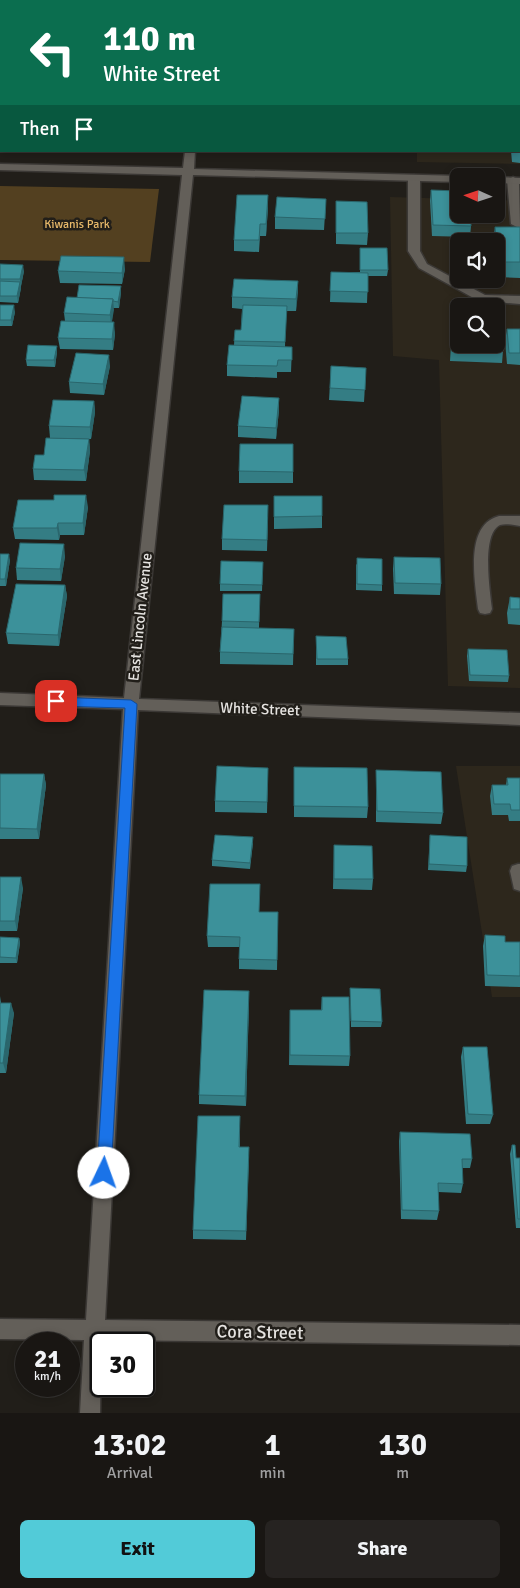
<!DOCTYPE html>
<style>
:root{--surface:#191613;--page:#262321;--text:#f1f3f6;--muted:#9f9fa0;--line:#373533;--accent:#52cbd8}
body{margin:0;font-family:Signika,sans-serif;background:var(--page);color:var(--text);height:100vh;display:flex;flex-direction:column;font-size:19px;white-space:nowrap}
*{box-sizing:border-box;margin:0}
p{font-size:16px;color:var(--muted)}
.icon{flex:none;width:28px;height:28px;fill:none;stroke:currentColor;stroke-width:2;stroke-linecap:round;stroke-linejoin:round}
.map{position:relative;height:1413px;overflow:hidden}
.panel{display:flex;flex-direction:column;background:var(--surface);flex:1}
.panel>*{flex:none}
.guide{position:absolute;left:0px;top:0px;width:520px;height:152px;box-shadow:0 2px 8px #0003,0 0 0 1px var(--line);background:#0b6e4f;color:#fff;overflow:hidden}
.needle{width:32px;rotate:273deg}
.buttons{position:absolute;left:450px;top:168px;display:grid;gap:10px}
.buttons a{display:grid;place-items:center;width:55px;height:55px;border-radius:8px;background:var(--surface);box-shadow:0 2px 8px #0003,0 0 0 1px var(--line);font-size:25px}
.speed{position:absolute;left:15px;top:1332px;display:flex;gap:10px;font-size:25px;font-weight:700;text-align:center}
.speed>*{display:grid;place-content:center;width:65px;height:65px;border-radius:50%;background:var(--surface);box-shadow:0 2px 8px #0003,0 0 0 1px var(--line);line-height:1}
.speed small{font-size:12px;font-weight:400}
.speed .limit{border:2px solid #111;border-radius:8px;background:#fff;color:#111}
.pin{position:absolute;display:grid;place-items:center;width:42px;height:42px;color:#fff;margin:-21px;border-radius:10px;box-shadow:0 2px 8px #0006}
.me{position:absolute;width:55px;margin:-28px;rotate:3deg;stroke-linejoin:round;filter:drop-shadow(0 0 4px #0008)}
.turn{display:flex;align-items:center;gap:18px;height:105px;padding:0 20px;font-size:22px}
.turn .icon{width:65px;height:65px;stroke-width:2.5}
.turn b{display:block;font-size:35px;line-height:42px}
.then{display:flex;align-items:center;height:48px;padding:0 20px;background:#0003;gap:10px;font-size:19px}
.eta{display:flex;justify-content:space-evenly;align-items:center;height:85px;text-align:center}
.eta b{font-size:30px;font-weight:700;line-height:35px}
.primary-button{display:flex;gap:10px;margin-top:auto;padding:10px 20px}
.primary-button a{flex:1;height:58px;border-radius:8px;background:var(--accent);color:#111;font-size:20px;font-weight:700;line-height:58px;text-align:center}
.primary-button a+a{background:var(--page);color:var(--text)}
.map>svg:first-child{display:block}
.built{fill:#2d271c;fill-rule:evenodd}
.green{fill:#534020}
.lines{fill:none;stroke-linecap:round;stroke-linejoin:round}
.lane-casing{stroke:#3b3835;stroke-width:3}
.street-casing{stroke:#3b3835;stroke-width:3}
.lane{fill:#635f59;fill-rule:evenodd}
.street{fill:#635f59;fill-rule:evenodd}
.wall{fill:#347d84}
.shaded-wall{fill:#2a666c}
.building{fill:#3c919a;stroke:#2a666c}
.route{fill:#1a73e8;stroke:#114b97}
.labels{text-anchor:middle;dominant-baseline:central;stroke-width:5;stroke-linejoin:round;paint-order:stroke}
.far-park-label{font-size:12px;fill:#e8b96a;stroke:#211e19}
.street-label{font-size:15px;fill:#e5e3e0;stroke:#211e19}
.near-street-label{font-size:18px;fill:#e5e3e0;stroke:#211e19}
</style>
<div class="map">
<svg width="520" height="1413" viewBox="0 0 520 1413">
<rect width="100%" height="100%" fill="#211e19"/>
<g class="built">
<path d="M412 0H520V164L417 162V151H519V1Z"/>
<path d="M390 197 459 199V214H496V200L520 201V688L448 686 439 360 393 356ZM459 241H496V279H459ZM459 306H496V344H459Z"/>
<path d="M456 766H520V997H492Z"/>
</g>
<path class="green" d="M0 186 159 189 150 262 0 260Z"/>
<g class="lines">
<g class="lane-casing">
<g id="lane">
<rect x="436" y="0" width="10" height="1"/>
<path d="M414 175 420 178V251L427 264 485 295 520 296V304L479 301 419 268 408 251V178Z"/>
<path d="M513 177 519 180 520 227H517L511 224 507 180Z"/>
<path d="M499 516H520V526C514 525 506 523 500 525 481 534 490 592 492 609L490 613 485 614 480 613 478 609C475 582 464 525 499 516Z"/>
<path d="M518 864H520V891L514 889 510 871 512 866Z"/>
</g>
</g>
<g class="street-casing">
<g id="street">
<rect x="202" y="0" width="10" height="1"/>
<path d="M185 151H195L194 169 461 176H459V182L193 175 139 699 520 713V725L138 710 105 1320 520 1325V1345L104 1340V1344H101L100 1413H80L84 1340 0 1339V1319L86 1320 123 709 0 705V693L124 698 182 175 0 170V164L183 168Z"/>
<path d="M496 177 520 178V184L496 183Z"/>
</g>
</g>
<use href="#lane" class="lane"/>
<use href="#street" class="street"/>
</g>
<g class="wall">
<path d="M463 0H520V163L512 162 511 151H519V1H464Z"/>
<path d="M431 190 471 226 470 237 432 236 430 201Z"/>
<path d="M326 199 324 230 275 229V217Z"/>
<path d="M336 201 368 233 367 245 336 244Z"/>
<path d="M268 207 266 236H260L259 252 234 251V240Z"/>
<path d="M495 227H520V278L496 277V241H493Z"/>
<path d="M360 248 388 270 387 276H368L367 303 330 302 331 272H360Z"/>
<path d="M0 264 24 271 21 286V288L18 303 0 302Z"/>
<path d="M125 269 122 284 60 283 58 271Z"/>
<path d="M298 281 296 311H286L285 347H292L291 372H277V378L227 376V365L234 345 235 330H241L242 309 232 308V297Z"/>
<path d="M121 292 119 308H113L112 322 115 334 113 350 60 349 58 338 65 321 64 313 77 298Z"/>
<path d="M0 305 15 312 12 326H0V332Z"/>
<path d="M452 328 503 351 502 363 450 361Z"/>
<path d="M507 329H520V365L507 364 505 341Z"/>
<path d="M57 352 55 367 27 366 26 360Z"/>
<path d="M110 366 104 395 70 393 69 382Z"/>
<path d="M331 366 366 368 364 402 329 400Z"/>
<path d="M279 398V410L276 439 238 437V426Z"/>
<path d="M94 401 95 412 91 439 50 438 49 426Z"/>
<path d="M89 439 90 451 86 481 34 480 33 469Z"/>
<path d="M293 444V483H239V471Z"/>
<path d="M274 496 322 516V528L274 529Z"/>
<path d="M88 507 84 535H60L59 540 15 539 13 528Z"/>
<path d="M268 517 267 551 222 550V539Z"/>
<path d="M0 554 10 560 6 586H0Z"/>
<path d="M65 556 61 581 17 580 16 568Z"/>
<path d="M394 557 441 584 440 595 394 594 393 569Z"/>
<path d="M263 562 262 591H220V584Z"/>
<path d="M356 564 382 585V591L356 590Z"/>
<path d="M65 585 67 596 59 646 8 644 6 633Z"/>
<path d="M260 594 259 628 294 629 293 665 220 664V652L222 621Z"/>
<path d="M510 597 520 598V625L508 624 507 613Z"/>
<path d="M316 636 348 659V665H316Z"/>
<path d="M468 649 509 676 508 682 469 681 467 656Z"/>
<path d="M294 767 368 807 367 818 294 817Z"/>
<path d="M268 768 267 813 215 812V801Z"/>
<path d="M376 770 443 813 441 824 376 822Z"/>
<path d="M0 774H44L46 785 39 839H0Z"/>
<path d="M507 778H520V821H509L508 815H492L490 796 492 785H506Z"/>
<path d="M430 835 467 866 466 872 428 870Z"/>
<path d="M253 843 250 869 212 866V860Z"/>
<path d="M334 845 373 879 372 890 333 889Z"/>
<path d="M0 877 23 888 17 931H0Z"/>
<path d="M260 912H278L277 970 239 969V947H208L207 936Z"/>
<path d="M485 935 505 942H520V987L485 986 483 946Z"/>
<path d="M0 937 19 938 20 943 17 963H0Z"/>
<path d="M350 988 382 1022 381 1027H351Z"/>
<path d="M0 996 1 1003 14 1013 6 1073H0Z"/>
<path d="M322 997 350 1056 349 1066 289 1065 290 1010H321Z"/>
<path d="M249 1002 246 1106 199 1104V1095Z"/>
<path d="M463 1047 493 1115 490 1124H466L461 1057Z"/>
<path d="M240 1126V1147L249 1157 246 1240 193 1239V1230Z"/>
<path d="M400 1132 472 1159 470 1168H462L463 1184 461 1193 438 1192 439 1211 437 1220 401 1219 399 1141Z"/>
<path d="M512 1145 516 1158H520V1228H516L510 1154Z"/>
</g>
<g class="shaded-wall">
<path d="M1 119V138L0 124Z"/>
<path d="M268 195V207L266 236V224Z"/>
<path d="M124 257 125 269 122 284V273Z"/>
<path d="M23 265 24 271 21 286 20 279Z"/>
<path d="M298 281V293L296 311V299Z"/>
<path d="M20 282 21 288 18 303 17 296Z"/>
<path d="M121 286V292L119 308 118 302Z"/>
<path d="M113 299 114 310 111 326 110 315Z"/>
<path d="M14 305 15 312 12 326 11 320Z"/>
<path d="M114 322 115 334 113 350 112 339Z"/>
<path d="M57 346V352L55 367 54 360Z"/>
<path d="M109 355 110 366 104 395 103 384Z"/>
<path d="M279 398V410L276 439V428Z"/>
<path d="M94 401 95 412 91 439 90 427Z"/>
<path d="M89 439 90 451 86 481 84 470Z"/>
<path d="M86 495 88 507 84 535 83 523Z"/>
<path d="M58 523 60 535 59 540 57 528Z"/>
<path d="M64 544 65 556 61 581 60 569Z"/>
<path d="M9 554 10 560 6 586 5 579Z"/>
<path d="M65 585 67 596 59 646 58 635Z"/>
<path d="M44 774 46 785 39 839 37 829Z"/>
<path d="M21 877 23 888 17 931 15 921Z"/>
<path d="M19 938 20 943 17 963 16 958Z"/>
<path d="M249 991V1002L246 1106 245 1096Z"/>
<path d="M11 1003 14 1013 6 1073 3 1063Z"/>
</g>
<g class="building">
<rect x="72" y="0" width="20" height="1"/>
<rect x="113" y="0" width="28" height="1"/>
<rect x="258" y="0" width="42" height="1"/>
<rect x="338" y="0" width="38" height="1"/>
<path d="M467 0H520V16H519V1H467Z"/>
<rect x="519" y="28" width="1" height="85"/>
<path d="M0 97H1V119L0 124Z"/>
<rect x="519" y="116" width="1" height="31"/>
<path d="M431 190 459 191V214H471V226L433 225Z"/>
<path d="M237 195H268L266 224H260L259 240H234Z"/>
<path d="M277 197 326 199 325 219 275 217Z"/>
<path d="M336 201 367 202 368 233H336Z"/>
<path d="M495 227H520V262H498Z"/>
<path d="M360 248H387L388 270H360Z"/>
<path d="M61 256 124 257 122 273 58 271Z"/>
<path d="M0 264 23 265 20 279H0Z"/>
<path d="M331 272 368 273V292L330 291Z"/>
<path d="M234 279 298 281 296 299 232 297Z"/>
<path d="M0 281 20 282 17 296H0Z"/>
<path d="M79 285 121 286 118 302 113 301V299L77 298Z"/>
<path d="M67 297 113 299 110 315 64 313Z"/>
<path d="M0 305H14L11 320H0Z"/>
<path d="M243 305 287 306 285 342 234 341 235 330H241Z"/>
<path d="M61 321 114 322 112 339 58 338Z"/>
<path d="M452 328 459 329V344H496V331H503V351L451 349Z"/>
<path d="M507 329H520V353H509Z"/>
<path d="M28 345 57 346 54 360H26Z"/>
<path d="M229 345 292 347V360H278L277 366 227 365Z"/>
<path d="M76 353 109 355 103 384 69 382Z"/>
<path d="M331 366 366 368 365 390 330 388Z"/>
<path d="M242 396 279 398 276 428 238 426Z"/>
<path d="M53 400 94 401 90 427 49 426Z"/>
<path d="M46 438 89 439 84 470 33 469 35 455H44Z"/>
<path d="M240 444H293V472L239 471Z"/>
<path d="M54 495H86L83 523H58L57 528H13L18 500H54Z"/>
<path d="M274 496H322V516L274 517Z"/>
<path d="M224 505H268L267 540 222 539Z"/>
<path d="M20 543 64 544 60 569 16 568Z"/>
<path d="M0 554H9L5 579H0Z"/>
<path d="M394 557 440 558 441 584 395 583Z"/>
<path d="M357 558 382 559V585L357 584Z"/>
<path d="M221 561 263 562 262 585 220 584Z"/>
<path d="M16 584 65 585 58 635 6 633Z"/>
<path d="M223 594H260L259 622 222 621Z"/>
<path d="M510 597 520 598V609H510Z"/>
<path d="M222 627 294 629 293 654 220 652Z"/>
<path d="M316 636 346 637 348 659H317Z"/>
<path d="M468 649 507 650 509 676 470 675Z"/>
<path d="M217 766 268 768 267 802 215 801Z"/>
<path d="M294 767 367 768 368 807 294 806Z"/>
<path d="M376 770 441 772 443 813 377 811Z"/>
<path d="M0 774H44L37 829 0 828Z"/>
<path d="M507 778H520V810H511L510 804H494L492 785H508Z"/>
<path d="M215 835 253 837 250 863 212 860Z"/>
<path d="M430 835 467 837V866L429 864Z"/>
<path d="M334 845 372 846 373 879H334Z"/>
<path d="M0 877H21L15 921H0Z"/>
<path d="M210 884H260L259 912H278L277 960 239 959 240 937 207 936Z"/>
<path d="M485 935 505 936V942H520V976L487 975Z"/>
<path d="M0 937 19 938 16 958 0 957Z"/>
<path d="M350 988 380 989 382 1022 351 1021Z"/>
<path d="M204 990 249 991 245 1096 199 1095Z"/>
<path d="M322 997H349L350 1056 290 1055V1010H322Z"/>
<path d="M0 1003H11L3 1063H0Z"/>
<path d="M463 1047H487L493 1115 468 1114Z"/>
<path d="M198 1116H240L239 1147H249L246 1231 193 1230Z"/>
<path d="M400 1132 470 1134 472 1159H462L463 1184 438 1183 439 1211 402 1210Z"/>
<path d="M512 1145H515L516 1158H520V1219H518Z"/>
</g>
<path class="route" d="M56 697 131 700 137 704 111 1173 109 1178 104 1180 99 1178 97 1173 125 708 56 706 50 701Z"/>
<g class="labels">
<g class="far-park-label">
<text x="77" y="224">Kiwanis Park</text>
</g>
<g class="street-label">
<text transform="translate(140 617) rotate(-84)">East Lincoln Avenue</text>
<text transform="translate(260 709) rotate(2)">White Street</text>
</g>
<g class="near-street-label">
<text transform="translate(260 1332) rotate(1)">Cora Street</text>
</g>
</g>
</svg>
<div class="buttons">
<a><svg class="needle" viewBox="-14 -14 28 28"><path d="M0-13l5 13h-10z" fill="#e53935"/><path d="M0 13l5-13h-10z" fill="#9f9fa0"/></svg></a>
<a><svg class="icon" aria-label="sound" viewBox="0 0 24 24"><path d="M4 9h4l5-4v14l-5-4H4zM17 9q2 3 0 6"/></svg></a>
<a><svg class="icon" aria-label="search" viewBox="0 0 24 24"><circle cx="10" cy="10" r="6"/><path d="M15 15l6 6"/></svg></a>
</div>
<div class="speed"><div>21<small>km/h</small></div><div class="limit">30</div></div>
<div class="pin" style="left:56px;top:701px;background:#d93025"><svg class="icon" aria-label="arrive" viewBox="0 0 24 24"><path d="M6 21V4h12l-3 4 3 4H6"/></svg></div>
<svg class="me" style="left:104px;top:1173px" viewBox="-20 -20 40 40"><circle r="19" fill="#fff"/><path d="M0-13L10 11 0 6-10 11z" fill="#1a73e8"/></svg>
<div class="guide">
<div class="turn"><svg class="icon" aria-label="left" viewBox="0 0 24 24"><path d="M17 20v-9H6M10 6l-5 5 5 5"/></svg><div><b>110 m</b>White Street</div></div>
<div class="then">Then<svg class="icon" aria-label="arrive" viewBox="0 0 24 24"><path d="M6 21V4h12l-3 4 3 4H6"/></svg></div>
</div>
</div>
<section class="panel">
<div class="eta">
<div><b>13:02</b><p>Arrival</p></div>
<div><b>1</b><p>min</p></div>
<div><b>130</b><p>m</p></div>
</div>
<div class="primary-button"><a>Exit</a><a>Share</a></div>
</section>
